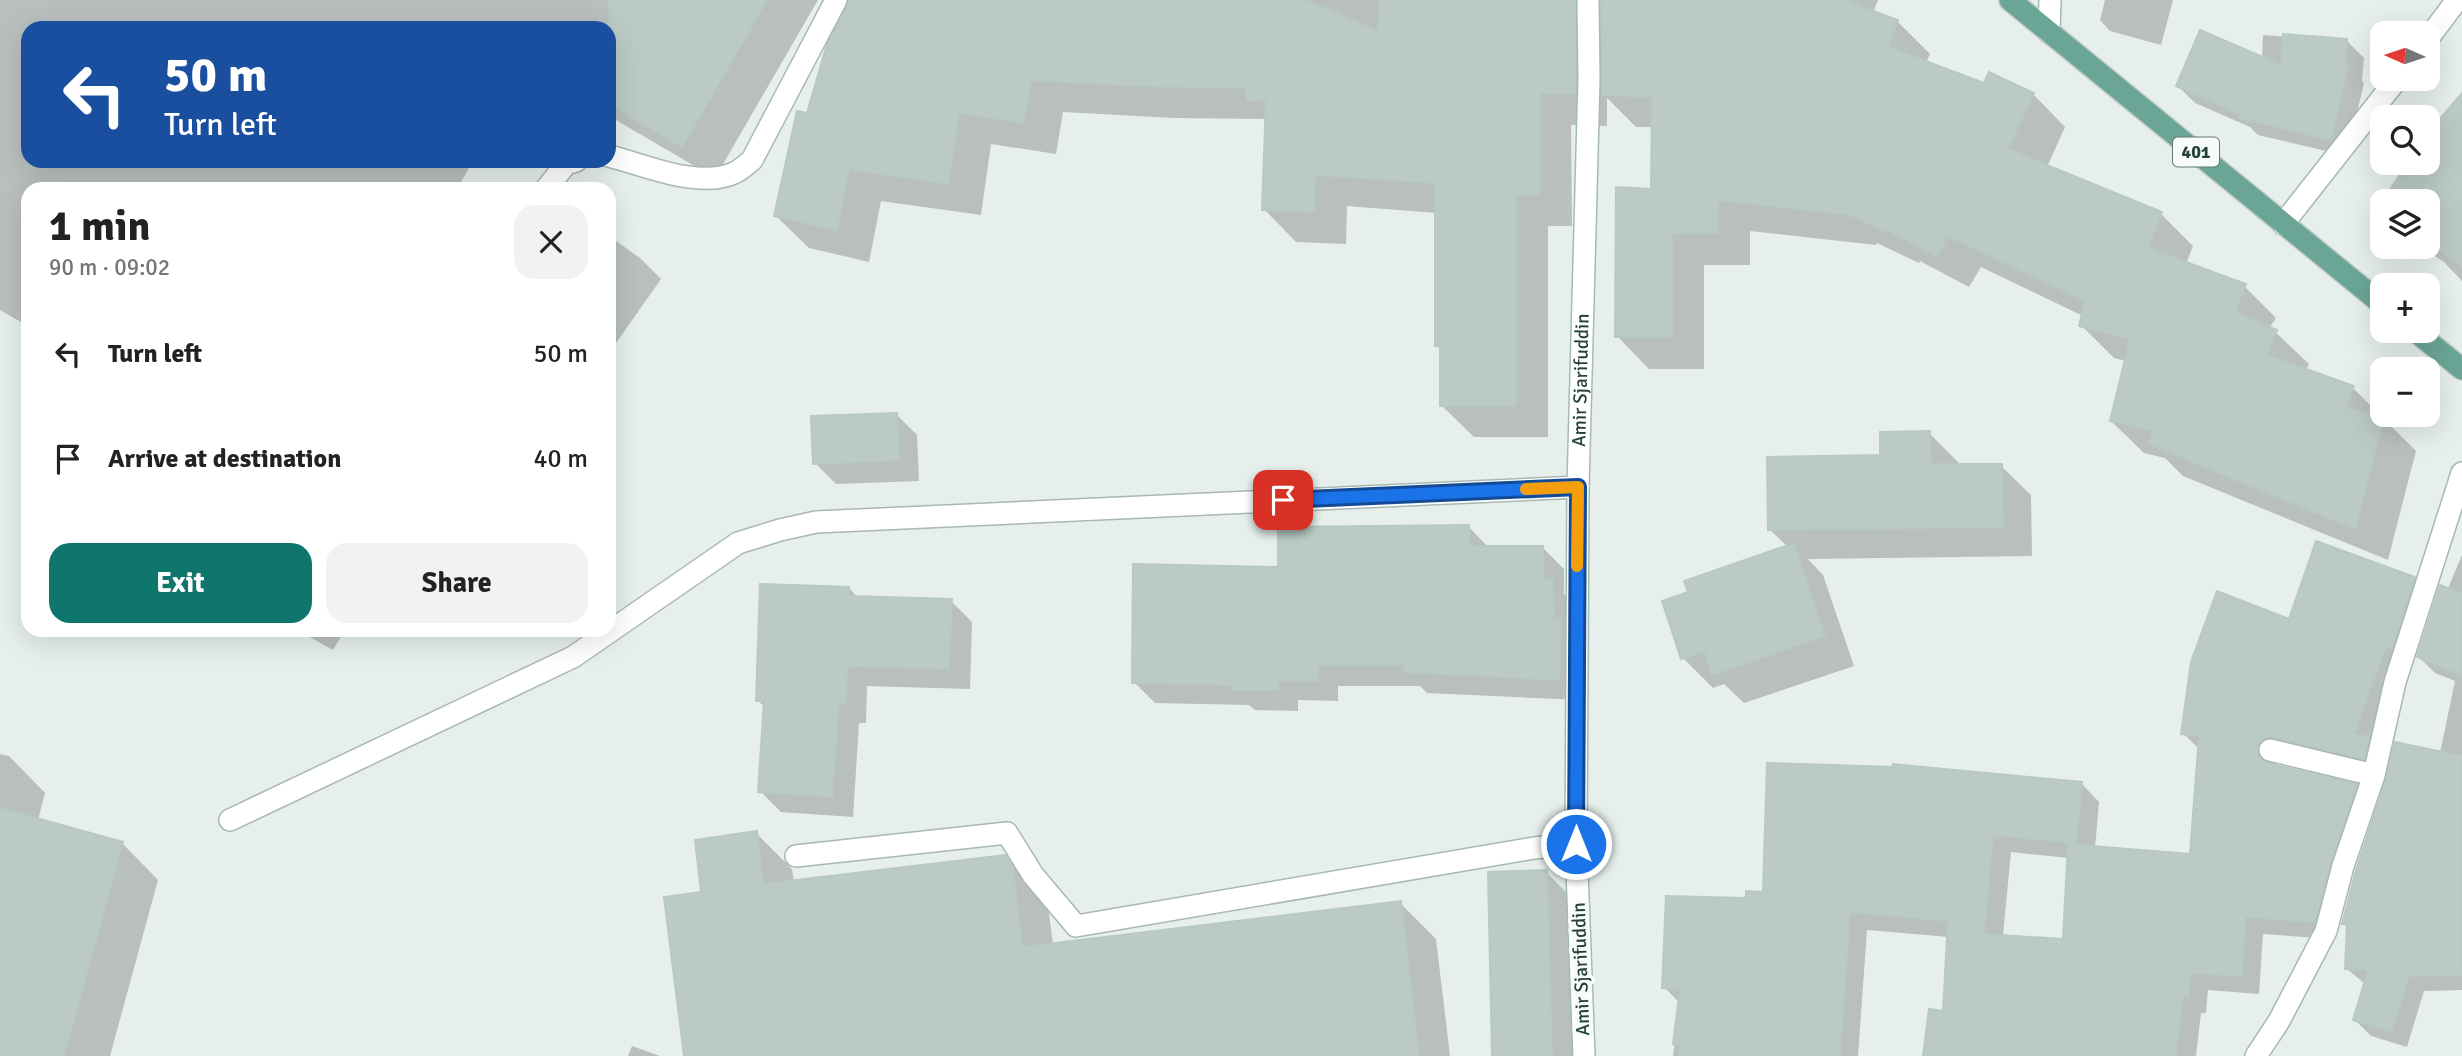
<!DOCTYPE html>
<meta charset="utf-8">
<style>
:root{--surface:#fff;--page:#f2f2f2;--text:#222;--muted:#767676;--accent:#0f766e}
body{margin:0;font-family:Signika,sans-serif;background:var(--page);color:var(--text);height:100vh;display:flex;flex-direction:column;font-size:26px;white-space:nowrap}
*{box-sizing:border-box;margin:0}
p{font-size:23px;color:var(--muted)}
.icon{flex:none;width:38px;height:38px;fill:none;stroke:currentColor;stroke-width:2;stroke-linecap:round;stroke-linejoin:round}
.map{position:relative;flex:1;overflow:hidden}
.details{position:absolute;left:21px;top:182px;width:595px;height:455px;display:flex;flex-direction:column;background:var(--surface);border-radius:21px;box-shadow:0 7px 28px #0002}
.details>*{flex:none}
.guide{position:absolute;left:21px;top:21px;width:595px;height:147px;border-radius:21px;box-shadow:0 7px 28px #0002;background:#1a4fa0;color:#fff;overflow:hidden}
.needle{width:46px;rotate:273deg}
.controls{position:absolute;left:2370px;top:21px;display:grid;gap:14px}
.controls a{display:grid;place-items:center;width:70px;height:70px;border-radius:14px;background:var(--surface);box-shadow:0 7px 28px #0002;font-size:35px}
.pin{position:absolute;display:grid;place-items:center;width:60px;height:60px;color:#fff;margin:-30px;border-radius:14px;box-shadow:0 4px 10px #0006}
.me{position:absolute;width:77px;margin:-38px;rotate:0deg;stroke-linejoin:round;filter:drop-shadow(0 0 5px #0008)}
.turn{display:flex;align-items:center;gap:24px;height:147px;padding:0 28px;font-size:32px}
.turn .icon{width:91px;height:91px;stroke-width:2.5}
.turn b{display:block;font-size:49px;line-height:60px}
.round{display:grid;place-items:center;flex:none;width:74px;height:74px;border-radius:21px;background:var(--page)}
.headline{display:flex;align-items:center;justify-content:space-between;height:119px;padding:0 28px}
h1{font-size:42px;font-weight:800;line-height:52px}
.cta{display:flex;gap:14px;margin-top:auto;padding:14px 28px}
.cta a{flex:1;height:80px;border-radius:21px;background:var(--accent);color:#fff;font-size:28px;font-weight:800;line-height:80px;text-align:center}
.cta a+a{background:var(--page);color:var(--text)}
ul{padding:0;list-style:none}
li{display:flex;align-items:center;gap:21px;height:105px;padding:0 28px}
li div{flex:1}
li b{display:block;font-size:26px}
li em{font-style:normal}
.map>svg:first-child{display:block}
.shadow{fill:#0003;fill-rule:evenodd}
.building{fill:#bbcac4;stroke:#b8c9c2;stroke-width:2}
.lines{fill:none;stroke-linecap:round;stroke-linejoin:round}
.service-casing{stroke:#a8b8b2;stroke-width:24}
.minor-casing{stroke:#a8b8b2;stroke-width:24}
.secondary-casing{stroke:#a4bbb3;stroke-width:24}
.primary-casing{stroke:#c2cac8;stroke-width:24}
.service{stroke:#fff;stroke-width:21}
.minor{stroke:#fff;stroke-width:21}
.secondary{stroke:#fff;stroke-width:21}
.primary{stroke:#6aa596;stroke-width:21}
.route-casing{stroke:#114b97;stroke-width:18}
.route{stroke:#1a73e8;stroke-width:12}
.slow{stroke:#f59e0b;stroke-width:12}
.labels{text-anchor:middle;dominant-baseline:central;stroke-width:7;stroke-linejoin:round;paint-order:stroke}
.shield{fill:#f7fbf9;stroke:#637a73;stroke-width:2}
.shield-label{font-size:18px;font-weight:bold;fill:#24423a}
.street-label{font-size:19px;fill:#24423a;stroke:#f7fbf9}
</style>
<div class="map">
<svg width="2462" height="1056" viewBox="0 0 2462 1056">
<rect width="100%" height="100%" fill="#e6efeb"/>
<g class="shadow">
<path d="M0 0H818L715 178 609 116V28H28V161H473L457 189H28V326L0 310Z"/>
<path d="M823 0H1878L1873 13 1897 21 1930 54 1926 63 1985 85 2033 94 2065 127 2047 167 2161 214 2193 246 2186 264 2244 286 2276 318 2270 327 2309 364 2306 371 2353 388 2416 451 2388 560 2183 476 2165 458 2144 453 2111 421 2126 361 2114 358 2081 325 2083 316 1981 267 1969 287 1920 261 1919 263 1877 243 1876 245 1750 231V265H1704V369H1649L1617 336 1653 191 1654 127H1636L1607 98V126L1571 125 1572 226H1548V437H1474L1441 405V349L1437 345V213L1347 206 1346 244 1296 242 1264 209 1267 119 1174 118 1063 112 1056 154 991 144 981 215 881 201 869 262 809 248 776 216 842 20Z"/>
<path d="M2105 0H2173L2161 45 2110 31 2100 20Z"/>
<path d="M2263 35 2347 41 2364 58 2362 81 2364 83 2347 156 2258 135 2250 127 2195 103 2178 86 2262 59Z"/>
<path d="M2462 96V281L2444 262 2421 247H2427V201H2384L2410 163H2427Z"/>
<path d="M537 161H550L546 167Z"/>
<path d="M609 236 640 258 661 279 609 353Z"/>
<path d="M896 414 917 435 919 481 836 484 815 463Z"/>
<path d="M1929 433 1959 463V466H2001L2031 495 2032 556 1808 559 1823 575 1854 666 1744 703 1724 684 1713 688 1683 658 1690 593 1788 547 1770 530 1882 457Z"/>
<path d="M1468 526 1489 548H1543L1564 569V594L1573 603 1580 700 1427 693 1420 686H1338V701L1298 700V711L1255 710 1249 705 1155 703 1134 682 1280 569Z"/>
<path d="M28 535V557L21 551Z"/>
<path d="M2462 555V990L2424 991 2407 1047 2371 1036 2355 1020 2365 984 2346 968 2348 928 2343 923 2440 753 2455 681 2435 673 2419 657Z"/>
<path d="M2414 578 2432 596 2410 665 2382 776 2284 755 2274 766 2356 786 2374 804 2348 880 2333 939 2263 934 2259 994 2208 990 2206 1013H2201L2196 1056H1925L1945 1013 1949 937 1867 930 1858 1056H1673L1680 1003 1664 987 1748 900 2081 783 2099 802 2095 848 2192 856 2200 750 2183 733 2290 621ZM2011 852 2069 858 2064 941 2003 935Z"/>
<path d="M849 588 858 598 951 601 972 622 970 689 867 686 866 723H859L853 817 781 812 760 791 765 708 758 700Z"/>
<path d="M297 630H345L333 650Z"/>
<path d="M0 754 9 756 45 793 38 820 122 843 158 880 110 1056H0Z"/>
<path d="M756 833 792 869 794 882 1005 857 1041 893 1048 905 1053 945 1400 903 1436 939 1450 1056H685L703 894Z"/>
<path d="M1546 872 1576 902 1580 1056H1494Z"/>
<path d="M632 1046 660 1056H628Z"/>
</g>
<g class="building">
<path d="M609 0H767L682 147 609 104Z"/>
<path d="M849 0H1306L1378 31 1380 0H1575V94L1540 93V194L1516 195V406H1440V346H1435V183L1315 175 1314 212 1262 210 1266 100 1246 101V88L1140 86 1031 80 1024 123 959 113 948 184 849 169 837 230 774 216 797 111 807 113 827 44Z"/>
<path d="M1601 0H1844L1898 20 1888 47 1984 83 1989 72 2034 93 2008 149 2162 212 2148 248 2246 284 2235 312 2277 330 2267 355 2354 386 2346 408 2384 417 2355 529 2149 444 2153 431 2110 421 2130 339 2079 326 2085 301 1948 236 1937 256 1887 230 1886 232 1844 212 1843 214 1718 200V233H1672V337H1615L1616 187 1651 189 1652 97 1602 95Z"/>
<path d="M2200 30 2281 65 2283 34 2347 39 2346 63 2348 65 2331 140 2239 118 2240 114 2176 86Z"/>
<path d="M2462 93V266L2427 242V201H2382L2408 163H2427V134Z"/>
<path d="M897 413 899 460 813 464 811 416Z"/>
<path d="M1930 431 1931 464H2002L2003 527 1768 530 1767 457 1880 455V432Z"/>
<path d="M1469 525V546H1543L1544 580H1553L1554 619H1561L1559 680 1404 672 1405 665H1318V681L1278 680V690H1232V685L1132 683 1133 564 1278 567V527Z"/>
<path d="M2316 541 2415 577 2392 648 2386 646 2354 734 2369 737 2364 759 2273 737 2266 738 2257 746 2258 754 2266 763 2357 784 2331 862 2315 922 2245 917 2242 976 2190 973 2189 996 2183 995 2176 1056H1923L1929 1009 1943 1011 1948 921 1850 912 1840 1056H1679L1680 1046 1673 1044 1680 989 1662 988 1666 896 1746 898V891L1763 892 1767 763 1892 767 1893 764 2082 782 2076 843 1993 835 1984 934 2063 939 2068 844 2190 854 2199 736 2181 734 2191 662 2217 591 2289 619Z"/>
<path d="M1794 543 1825 636 1712 675 1705 651 1681 659 1662 601 1688 592 1684 581Z"/>
<path d="M760 584 849 587V596L952 599 949 669 847 666 846 703H839L832 797 758 792 764 701H756Z"/>
<path d="M2440 585 2462 593V675L2417 657Z"/>
<path d="M2395 742 2462 756V975L2409 976 2391 1032 2353 1020 2368 970 2345 969 2347 924H2342L2356 870 2386 779Z"/>
<path d="M0 808 123 842 64 1056H0Z"/>
<path d="M757 831 763 884 1005 855 1013 867 1022 947 1401 901 1419 1056H684L664 897 701 892 695 840Z"/>
<path d="M1547 870 1552 1056H1492L1488 872Z"/>
</g>
<g class="lines">
<g class="service-casing">
<g id="service">
<path d="M609 156C645 165 699 189 734 173 741 170 747 164 752 160L836 0"/>
<path d="M546 189 566 164 576 161"/>
<path d="M230 820 573 657 738 543 780 530 816 522 1578 487"/>
<path d="M796 856 1007 833 1033 875 1076 926 1534 848 1576 844"/>
</g>
</g>
<g class="minor-casing">
<g id="minor">
<path d="M2049 32 2050 0"/>
<path d="M2427 40 2457 0"/>
<path d="M2283 224 2397 79"/>
<path d="M2270 750 2374 775 2395 682 2462 473"/>
<path d="M2256 1056 2279 1021 2326 931 2343 866 2374 775"/>
</g>
</g>
<g class="secondary-casing">
<g id="secondary">
<path id="s1" d="M1584 1056 1576 844 1578 487 1589 79 1588 0"/>
</g>
</g>
<g class="primary-casing">
<g id="primary">
<path d="M2010 0 2382 304"/>
<path d="M2415 331 2462 369"/>
</g>
</g>
<use href="#service" class="service"/>
<use href="#minor" class="minor"/>
<use href="#secondary" class="secondary"/>
<use href="#primary" class="primary"/>
</g>
<g class="lines">
<g class="route-casing">
<path id="route" d="M1283 500 1578 487 1576 844"/>
</g>
<use href="#route" class="route"/>
<path class="slow" d="M1526 489 1578 487 1577 566"/>
</g>
<g class="labels">
<rect class="shield" x="2173" y="137.5" width="46" height="29" rx="5"/>
<g class="shield-label">
<text x="2196" y="152">401</text>
</g>
<g class="street-label">
<text stroke="none"><textPath href="#s1" startOffset="676">Amir Sjarifuddin</textPath></text>
<text transform="translate(1581 969) rotate(-92)">Amir Sjarifuddin</text>
</g>
</g>
</svg>
<div class="controls">
<a><svg class="needle" viewBox="-14 -14 28 28"><path d="M0-13l5 13h-10z" fill="#e53935"/><path d="M0 13l5-13h-10z" fill="#767676"/></svg></a>
<a><svg class="icon" aria-label="search" viewBox="0 0 24 24"><circle cx="10" cy="10" r="6"/><path d="M15 15l6 6"/></svg></a>
<a><svg class="icon" aria-label="layers" viewBox="0 0 24 24"><path d="M12 4l9 5-9 5-9-5zM3 14l9 5 9-5"/></svg></a>
<a>+</a>
<a>−</a>
</div>
<div class="pin" style="left:1283px;top:500px;background:#d93025"><svg class="icon" aria-label="arrive" viewBox="0 0 24 24"><path d="M6 21V4h12l-3 4 3 4H6"/></svg></div>
<svg class="me" style="left:1576px;top:844px" viewBox="-20 -20 40 40"><circle r="17" fill="#1a73e8" stroke="#fff" stroke-width="3"/><path d="M0-11L8 9 0 5-8 9z" fill="#fff"/></svg>
<div class="guide">
<div class="turn"><svg class="icon" aria-label="left" viewBox="0 0 24 24"><path d="M17 20v-9H6M10 6l-5 5 5 5"/></svg><div><b>50 m</b>Turn left</div></div>
</div>
<section class="details">
<div class="headline"><div><h1>1 min</h1><p>90 m · 09:02</p></div><a class="round"><svg class="icon" aria-label="close" viewBox="0 0 24 24"><path d="M6 6l12 12M18 6L6 18"/></svg></a></div>
<ul>
<li><svg class="icon" aria-label="left" viewBox="0 0 24 24"><path d="M17 20v-9H6M10 6l-5 5 5 5"/></svg><div><b>Turn left</b></div><em>50 m</em></li>
<li><svg class="icon" aria-label="arrive" viewBox="0 0 24 24"><path d="M6 21V4h12l-3 4 3 4H6"/></svg><div><b>Arrive at destination</b></div><em>40 m</em></li>
</ul>
<div class="cta"><a>Exit</a><a>Share</a></div>
</section>
</div>
